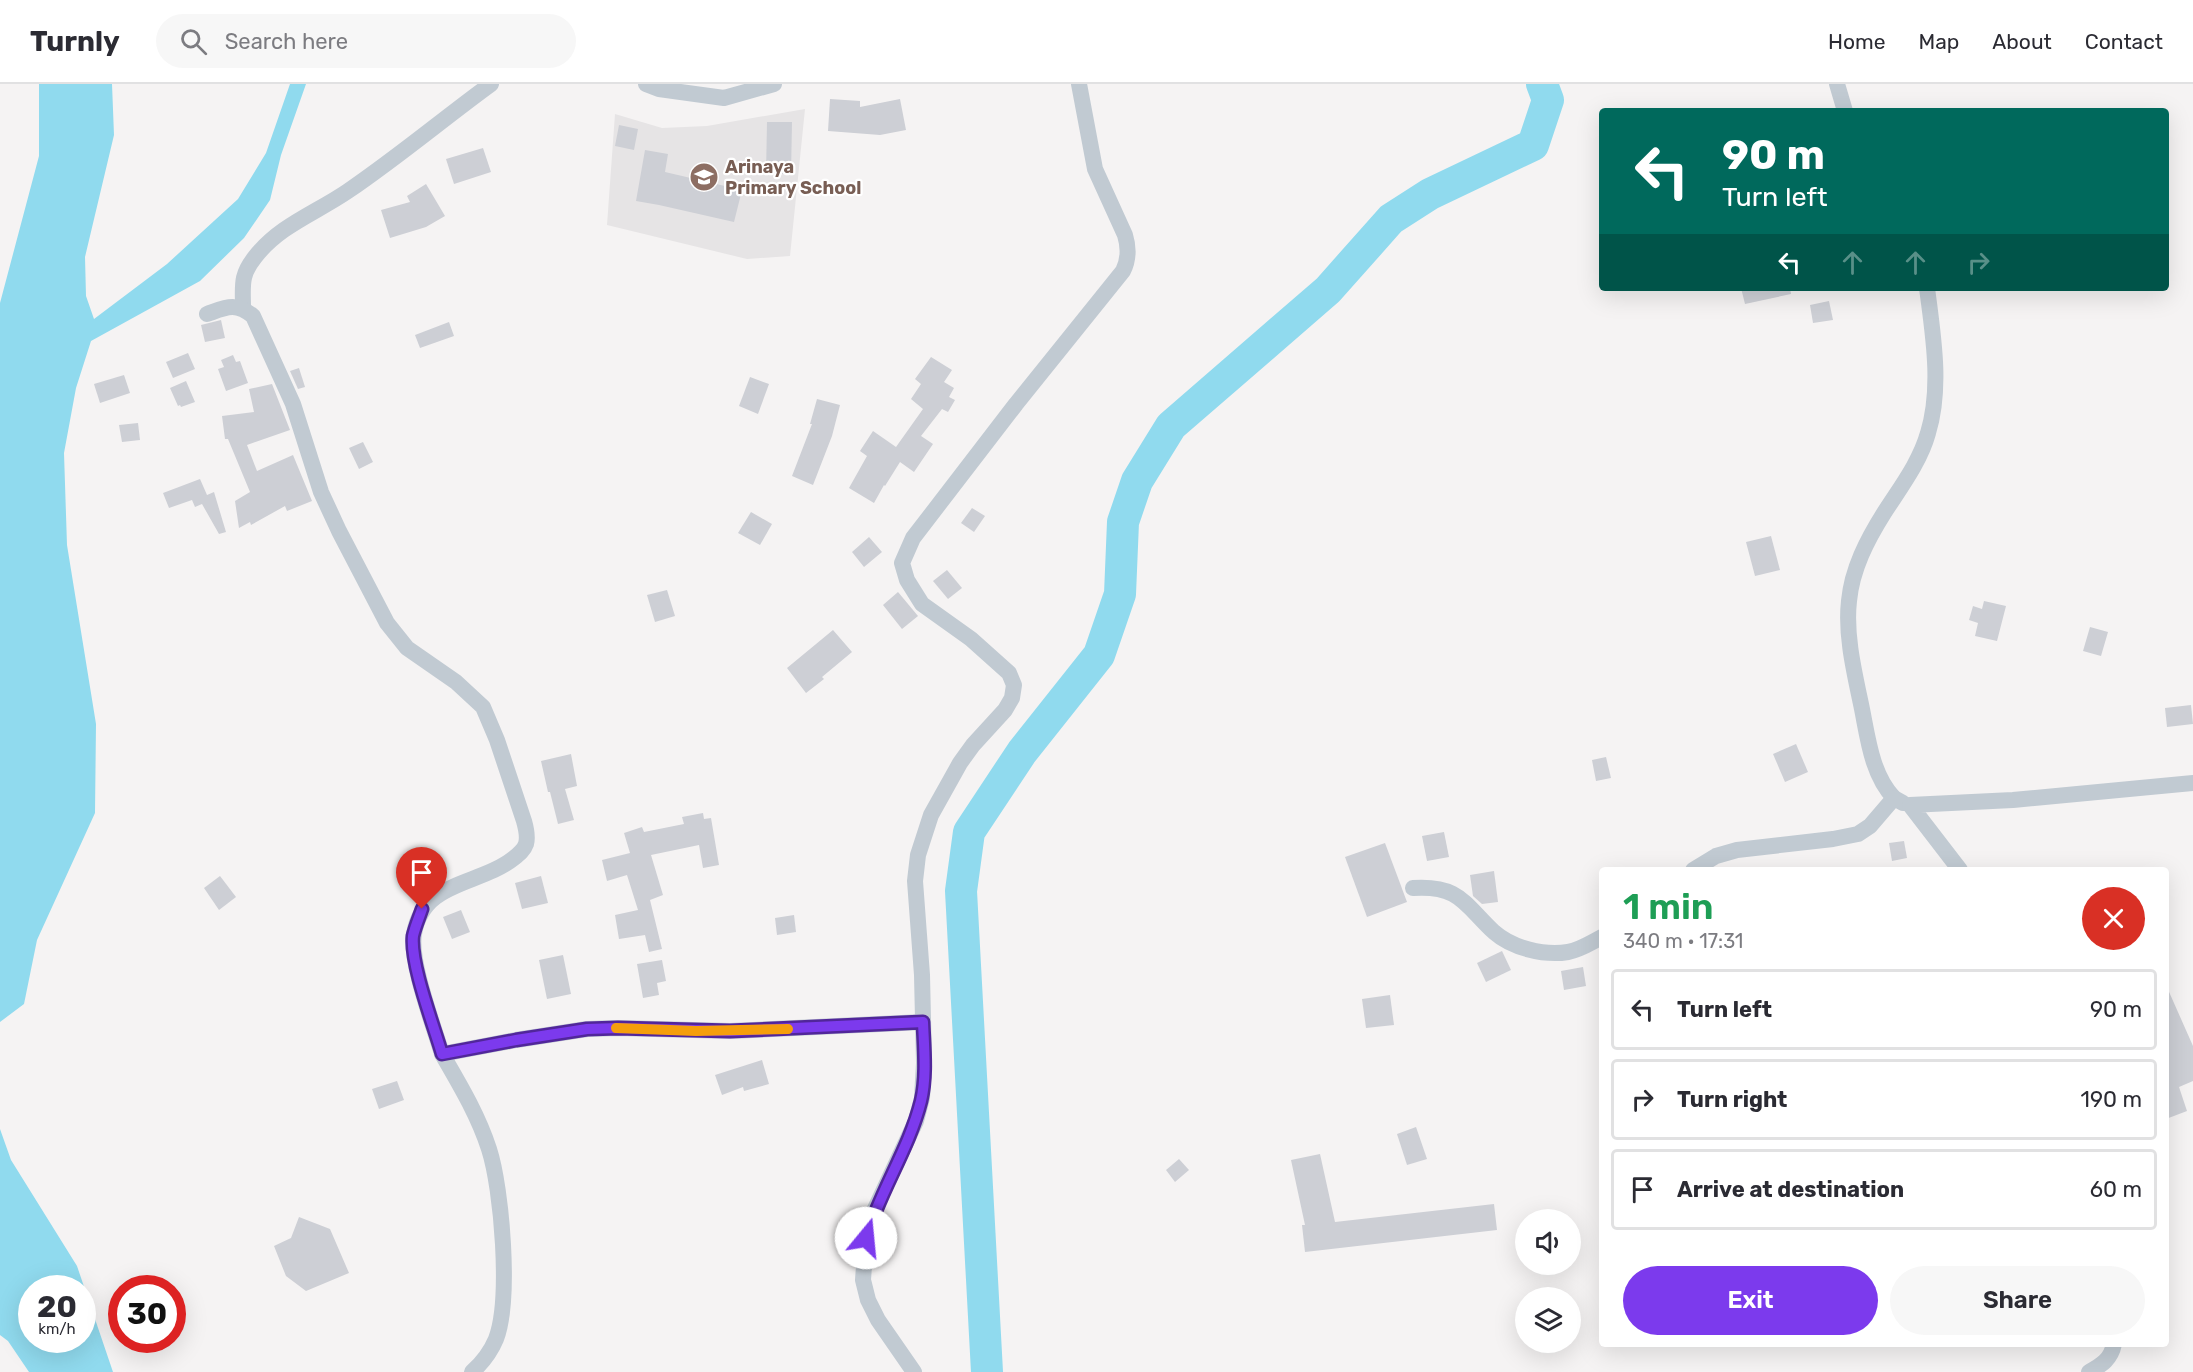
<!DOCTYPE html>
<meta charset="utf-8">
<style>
:root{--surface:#fff;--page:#f7f7f7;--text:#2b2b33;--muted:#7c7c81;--line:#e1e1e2;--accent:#7c3aed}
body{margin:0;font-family:Rubik,sans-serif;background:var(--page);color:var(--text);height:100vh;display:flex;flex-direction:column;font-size:22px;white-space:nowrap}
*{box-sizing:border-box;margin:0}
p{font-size:20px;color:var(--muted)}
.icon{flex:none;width:33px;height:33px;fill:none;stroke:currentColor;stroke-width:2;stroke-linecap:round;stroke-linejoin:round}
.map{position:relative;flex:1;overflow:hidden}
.panel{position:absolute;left:1599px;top:783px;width:570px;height:480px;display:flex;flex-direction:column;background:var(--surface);border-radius:6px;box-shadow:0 6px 24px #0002}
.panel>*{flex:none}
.banner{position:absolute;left:1599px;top:24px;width:570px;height:183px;border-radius:6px;box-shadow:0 6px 24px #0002;background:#00695c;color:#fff;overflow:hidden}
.controls{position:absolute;left:1515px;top:1125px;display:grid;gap:12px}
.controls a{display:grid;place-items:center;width:66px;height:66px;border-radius:50%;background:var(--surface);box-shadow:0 6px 24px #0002;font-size:30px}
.speed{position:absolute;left:18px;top:1191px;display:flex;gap:12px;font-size:30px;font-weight:700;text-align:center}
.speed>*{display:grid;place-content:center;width:78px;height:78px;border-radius:50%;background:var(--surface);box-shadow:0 6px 24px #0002;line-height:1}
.speed small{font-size:15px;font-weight:400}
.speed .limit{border:9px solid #d22;background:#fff;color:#111}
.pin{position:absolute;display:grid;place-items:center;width:51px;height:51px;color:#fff;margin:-62px -26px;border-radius:50% 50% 50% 0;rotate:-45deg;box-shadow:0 0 6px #0007}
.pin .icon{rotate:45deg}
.me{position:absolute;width:66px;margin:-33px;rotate:17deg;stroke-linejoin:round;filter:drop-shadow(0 0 4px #0008)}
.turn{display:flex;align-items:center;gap:21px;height:126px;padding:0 24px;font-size:27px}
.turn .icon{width:78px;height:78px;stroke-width:2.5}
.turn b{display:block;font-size:42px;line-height:51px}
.lanes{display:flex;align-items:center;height:57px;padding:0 24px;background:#0003;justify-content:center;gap:30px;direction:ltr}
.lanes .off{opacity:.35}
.round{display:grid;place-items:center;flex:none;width:63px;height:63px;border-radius:32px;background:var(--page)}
.summary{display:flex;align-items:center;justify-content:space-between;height:102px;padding:0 24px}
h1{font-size:36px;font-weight:600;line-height:45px;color:#1e9e55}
.cta{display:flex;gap:12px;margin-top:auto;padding:12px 24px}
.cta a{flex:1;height:69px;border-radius:36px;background:var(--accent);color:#fff;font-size:24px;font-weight:600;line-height:69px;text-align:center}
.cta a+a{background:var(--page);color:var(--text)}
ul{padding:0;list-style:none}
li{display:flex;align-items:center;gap:18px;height:81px;margin:0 12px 9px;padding:0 12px;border:3px solid var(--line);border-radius:6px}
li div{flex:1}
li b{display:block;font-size:22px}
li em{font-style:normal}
header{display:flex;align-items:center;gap:36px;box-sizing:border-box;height:84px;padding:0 30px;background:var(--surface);border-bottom:2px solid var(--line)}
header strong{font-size:28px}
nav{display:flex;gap:33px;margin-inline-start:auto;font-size:21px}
.search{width:420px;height:54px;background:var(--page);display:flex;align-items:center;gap:15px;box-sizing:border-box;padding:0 21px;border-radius:33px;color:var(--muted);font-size:22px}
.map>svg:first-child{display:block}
.education{fill:#e6e4e5}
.water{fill:#90daee;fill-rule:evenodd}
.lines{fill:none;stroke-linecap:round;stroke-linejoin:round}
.river{stroke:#90daee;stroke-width:32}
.building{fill:#cdcfd5}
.minor{stroke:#c1cad2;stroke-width:16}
.route-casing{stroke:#51269a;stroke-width:15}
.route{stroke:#7c3aed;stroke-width:10}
.slow{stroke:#f59e0b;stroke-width:10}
.labels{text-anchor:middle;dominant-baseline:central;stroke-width:4.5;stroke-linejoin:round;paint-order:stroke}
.education-label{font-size:18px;font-weight:bold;fill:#785e54;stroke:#fff;text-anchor:start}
</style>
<header>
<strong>Turnly</strong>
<div class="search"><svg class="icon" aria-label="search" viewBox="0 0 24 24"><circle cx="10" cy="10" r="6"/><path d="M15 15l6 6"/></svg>Search here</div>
<nav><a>Home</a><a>Map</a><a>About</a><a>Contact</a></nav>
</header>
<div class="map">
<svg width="2193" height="1288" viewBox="0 0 2193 1288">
<rect width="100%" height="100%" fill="#f5f3f3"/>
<path class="education" d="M805 25 790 172 747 175 607 141 615 30 662 44 707 42Z"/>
<g class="water">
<path d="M39 0H112L114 51 85 173 86 212 94 235 167 180 238 115 266 69 290 0H306L281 71 270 116 244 154 200 197 91 257 76 304 64 369 67 461 96 640 95 729 37 856 24 920 0 938V219L39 72Z"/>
<path d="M0 1045 11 1076 77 1182 113 1288H29L8 1257 0 1251ZM32 1204H82V1256H32Z"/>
</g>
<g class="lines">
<path class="river" d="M987 1288 961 807 969 748 1022 668 1099 571 1120 510 1123 438 1137 397 1171 342 1328 206 1391 135 1430 110 1533 61 1548 16 1542 0"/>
</g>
<g class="building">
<path d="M830 15 860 17V23L900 15 906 46 880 51 828 47Z"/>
<path d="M767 38H792L791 90H766Z"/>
<path d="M619 41 638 45 634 66 615 62Z"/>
<path d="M483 64 491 88 454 100 446 75Z"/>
<path d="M645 66 668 70 665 88 742 106 734 138 659 121 636 117Z"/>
<path d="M426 100 445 132 426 143 390 154 381 126 410 118 407 112Z"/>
<path d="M1741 204H1790L1791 210 1745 220Z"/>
<path d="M1829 217 1833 236 1813 239 1810 221Z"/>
<path d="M221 236 225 254 205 258 201 241Z"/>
<path d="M449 238 454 252 420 264 415 251Z"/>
<path d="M188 269 195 285 173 294 166 278Z"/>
<path d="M233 271 236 278 240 277 248 299 226 307 218 285 224 283 221 276Z"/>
<path d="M931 273 952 286 944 298 954 304 949 313 955 316 948 328 942 325 921 352 933 360 914 388 900 378 885 402 884 401 874 419 849 404 867 372 860 367 873 347 896 363 923 325 911 315 921 300 915 295Z"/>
<path d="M299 284 305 303 298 305 290 287Z"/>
<path d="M124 291 130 309 100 319 94 300Z"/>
<path d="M750 293 769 300 758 330 739 322Z"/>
<path d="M186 297 195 318 181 323 180 321 178 322 170 304Z"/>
<path d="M272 300 290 346 247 361 257 387 293 371 312 417 287 427 285 422 251 441 250 438 239 444 235 417 250 408 228 355H225L222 332 254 328 249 305Z"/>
<path d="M817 315 840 321 832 352 813 401 792 392 812 340H810Z"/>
<path d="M138 339 140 356 122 358 119 341Z"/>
<path d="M363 358 373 378 359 385 349 364Z"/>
<path d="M200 395 207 411 214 408 226 448 219 450 202 420 195 423 192 416 169 424 163 409Z"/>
<path d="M972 424 985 432 974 448 961 439Z"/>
<path d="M751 428 772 440 760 461 738 449Z"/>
<path d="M1771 452 1780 486 1755 492 1746 458Z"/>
<path d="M869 453 882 468 864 483 852 468Z"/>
<path d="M947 486 962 504 948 515 933 497Z"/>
<path d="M667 506 675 532 655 538 647 511Z"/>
<path d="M898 508 918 532 902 545 883 521Z"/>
<path d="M1984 517 2006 522 1997 557 1975 552 1978 539 1969 536 1973 522 1982 525Z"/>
<path d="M2090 543 2108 548 2101 572 2083 567Z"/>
<path d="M833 546 852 568 822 593 824 595 806 609 787 584Z"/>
<path d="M2191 621 2193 640 2167 643 2165 624Z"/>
<path d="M1796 660 1808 688 1785 698 1773 670Z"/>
<path d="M571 670 577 702 565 705 574 736 558 740 550 708H548L541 677Z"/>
<path d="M1606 673 1611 694 1596 697 1592 676Z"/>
<path d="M703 729 704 735 711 734 719 781 703 784 699 761 651 771 663 811 650 816 662 865 649 868 645 851 619 855 615 831 638 826 627 791 607 797 602 776 630 769 624 749 642 743 644 748 684 740 682 733Z"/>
<path d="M1444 748 1449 773 1427 777 1422 752Z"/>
<path d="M1904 757 1907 774 1892 777 1889 759Z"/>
<path d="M1385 759 1407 818 1367 833 1345 773Z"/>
<path d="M1494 787 1498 818 1482 820 1473 812 1470 791Z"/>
<path d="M220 792 236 813 219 826 204 804Z"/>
<path d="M541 792 548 819 522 825 515 799Z"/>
<path d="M461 826 470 848 452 855 443 833Z"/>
<path d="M794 831 796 848 777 851 775 834Z"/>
<path d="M1502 867 1511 886 1486 898 1477 879Z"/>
<path d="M563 871 571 910 547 915 539 876Z"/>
<path d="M662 876 666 897 657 899 659 911 643 914 637 880Z"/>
<path d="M1583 883 1586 902 1564 906 1561 887Z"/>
<path d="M2166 901 2193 962V997L2179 1003 2187 1027 2166 1035Z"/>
<path d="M1390 911 1394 941 1366 944 1362 915Z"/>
<path d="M762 976 769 1000 744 1007 743 1003 722 1011 715 991Z"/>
<path d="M397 997 404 1016 379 1025 372 1005Z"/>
<path d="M1416 1043 1427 1075 1407 1081 1397 1050Z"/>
<path d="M1320 1070 1335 1138 1494 1120 1497 1146 1305 1168 1302 1141H1305L1291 1076Z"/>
<path d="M1179 1075 1189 1086 1175 1098 1166 1086Z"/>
<path d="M299 1133 330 1145 349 1189 306 1207 286 1192 274 1162 291 1154Z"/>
</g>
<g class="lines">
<g class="minor">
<path d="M646 0 659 5 724 14 774 0"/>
<path d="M1837 0 1845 27"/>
<path d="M243 224C243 201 240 192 255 173 280 141 316 129 348 107 398 73 443 35 491 0"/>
<path d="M207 230C227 223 235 218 253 232L293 320 321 408 339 447 387 539 407 564 456 598 483 623 497 656 524 737C526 744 528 753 526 760 524 766 519 770 514 774 479 802 423 796 414 850 409 877 434 943 442 970"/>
<path d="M1894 714C1872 691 1868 655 1862 625 1855 591 1845 552 1849 517 1852 485 1867 456 1884 429 1900 404 1920 378 1928 349 1942 303 1933 251 1927 204"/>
<path d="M1693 786 1716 772 1737 766 1833 755 1858 750 1870 742 1894 714 1903 719"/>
<path d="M1960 786 1910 721 2013 716 2193 699"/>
<path d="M1413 804C1460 801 1464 820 1494 848 1512 864 1544 872 1568 868 1580 866 1592 858 1602 853"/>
<path d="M472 1288C482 1279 491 1267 496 1255 511 1216 502 1105 489 1065 478 1031 460 1001 442 970L516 956 587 945 618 944 730 947 923 938"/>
<path d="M914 1288 878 1236 868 1216 863 1196 866 1154 874 1127 916 1037 922 1014 924 979 922 891 915 797 918 771 931 731 960 679 973 661 1005 626 1012 614 1014 601 1009 589 971 555 922 520 907 496 902 479 913 454 1016 320 1123 187C1129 175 1129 164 1125 151L1095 85 1079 0"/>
<path d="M2089 1288C2102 1281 2111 1275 2114 1260"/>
</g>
</g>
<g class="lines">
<g class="route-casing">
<path id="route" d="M422 825C419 834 415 843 413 852 410 880 434 942 442 970L516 956 587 945 618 944 730 947 923 938C924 964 927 992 921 1017 909 1065 880 1107 866 1154"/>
</g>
<use href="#route" class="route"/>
<path class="slow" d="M616 944 696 947 788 945"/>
</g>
<defs>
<g id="school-disc" transform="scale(1.5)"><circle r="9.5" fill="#8d6e63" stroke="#fff"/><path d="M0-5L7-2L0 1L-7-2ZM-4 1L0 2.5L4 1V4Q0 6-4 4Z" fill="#fff"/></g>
</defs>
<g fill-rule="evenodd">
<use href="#school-disc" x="704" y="93"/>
</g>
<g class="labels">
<g class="education-label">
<text x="725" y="83">Arinaya<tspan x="725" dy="21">Primary School</tspan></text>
</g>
</g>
</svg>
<div class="controls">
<a><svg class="icon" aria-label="sound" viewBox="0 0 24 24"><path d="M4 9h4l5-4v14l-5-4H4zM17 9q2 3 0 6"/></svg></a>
<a><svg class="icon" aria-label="layers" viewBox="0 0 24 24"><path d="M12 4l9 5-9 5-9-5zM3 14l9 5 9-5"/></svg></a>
</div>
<div class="speed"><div>20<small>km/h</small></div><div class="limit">30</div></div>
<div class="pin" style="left:422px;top:825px;background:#d93025"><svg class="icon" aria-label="arrive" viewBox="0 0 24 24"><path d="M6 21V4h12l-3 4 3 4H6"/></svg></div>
<svg class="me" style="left:866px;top:1154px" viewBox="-20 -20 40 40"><circle r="19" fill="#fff"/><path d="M0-13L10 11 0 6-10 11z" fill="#7c3aed"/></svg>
<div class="banner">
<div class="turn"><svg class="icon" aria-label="left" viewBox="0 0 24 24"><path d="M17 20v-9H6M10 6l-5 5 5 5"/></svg><div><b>90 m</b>Turn left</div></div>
<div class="lanes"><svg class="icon" aria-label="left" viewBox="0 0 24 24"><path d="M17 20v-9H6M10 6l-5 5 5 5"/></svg><svg class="icon off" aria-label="ahead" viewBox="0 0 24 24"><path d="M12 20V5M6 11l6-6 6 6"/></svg><svg class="icon off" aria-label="ahead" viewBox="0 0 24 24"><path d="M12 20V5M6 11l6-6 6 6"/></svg><svg class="icon off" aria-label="right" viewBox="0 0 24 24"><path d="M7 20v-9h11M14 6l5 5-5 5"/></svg></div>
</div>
<section class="panel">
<div class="summary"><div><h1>1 min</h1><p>340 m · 17:31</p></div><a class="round" style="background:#d93025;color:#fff"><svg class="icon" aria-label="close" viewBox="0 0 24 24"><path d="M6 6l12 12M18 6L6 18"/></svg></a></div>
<ul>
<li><svg class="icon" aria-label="left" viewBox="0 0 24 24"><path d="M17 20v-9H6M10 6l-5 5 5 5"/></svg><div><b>Turn left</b></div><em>90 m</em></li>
<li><svg class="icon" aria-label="right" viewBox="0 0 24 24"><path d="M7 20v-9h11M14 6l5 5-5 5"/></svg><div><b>Turn right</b></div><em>190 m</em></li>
<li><svg class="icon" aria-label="arrive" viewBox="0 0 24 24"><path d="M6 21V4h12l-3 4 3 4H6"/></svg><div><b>Arrive at destination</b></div><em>60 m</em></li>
</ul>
<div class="cta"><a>Exit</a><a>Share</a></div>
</section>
</div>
